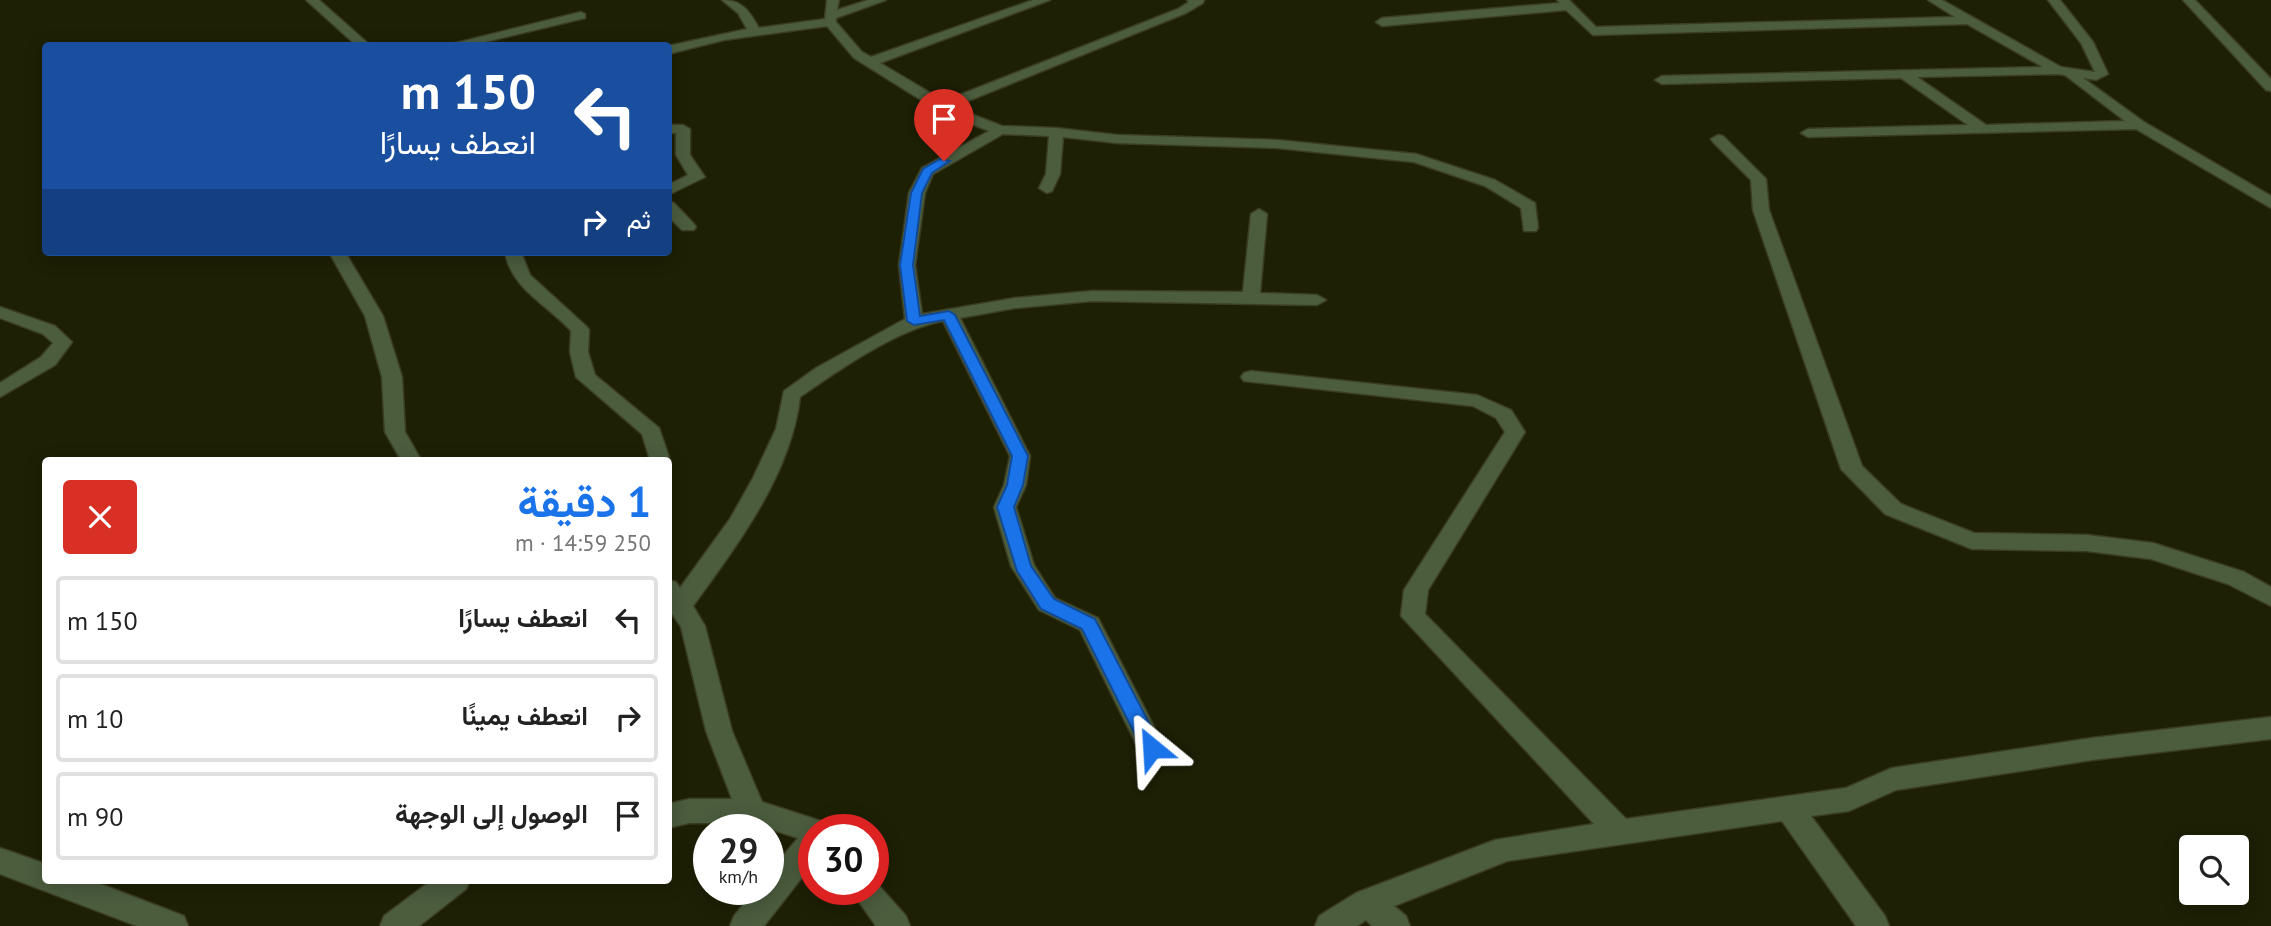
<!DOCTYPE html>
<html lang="ar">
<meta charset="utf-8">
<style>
:root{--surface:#fff;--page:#f2f2f2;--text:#222;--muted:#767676;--line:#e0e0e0;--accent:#1a73e8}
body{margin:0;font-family:"PT Sans",Vazirmatn,sans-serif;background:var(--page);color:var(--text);direction:rtl;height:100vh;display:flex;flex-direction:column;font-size:26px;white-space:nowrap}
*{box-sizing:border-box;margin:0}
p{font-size:23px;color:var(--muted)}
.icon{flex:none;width:38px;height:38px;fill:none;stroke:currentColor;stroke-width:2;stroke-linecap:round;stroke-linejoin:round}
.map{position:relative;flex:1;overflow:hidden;direction:ltr}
.panel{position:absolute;left:42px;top:457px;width:630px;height:427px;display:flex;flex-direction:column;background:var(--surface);border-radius:7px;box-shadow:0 4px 18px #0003;direction:rtl}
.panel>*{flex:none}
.top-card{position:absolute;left:42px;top:42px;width:630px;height:214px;border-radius:7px;box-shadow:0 4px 18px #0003;direction:rtl;background:#1a4fa0;color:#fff;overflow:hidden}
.tools{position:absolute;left:2179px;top:835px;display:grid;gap:14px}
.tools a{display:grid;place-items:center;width:70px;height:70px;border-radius:7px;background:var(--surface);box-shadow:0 4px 18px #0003;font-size:35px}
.speed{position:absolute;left:693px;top:814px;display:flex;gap:14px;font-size:35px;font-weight:700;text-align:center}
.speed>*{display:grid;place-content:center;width:91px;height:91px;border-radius:50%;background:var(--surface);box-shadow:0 4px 18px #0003;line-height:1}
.speed small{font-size:18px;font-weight:400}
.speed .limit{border:10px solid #d22;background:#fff;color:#111}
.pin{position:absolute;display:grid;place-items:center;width:60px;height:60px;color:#fff;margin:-72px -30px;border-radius:50% 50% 50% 0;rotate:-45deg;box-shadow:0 0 7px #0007}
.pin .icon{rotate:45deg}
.me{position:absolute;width:77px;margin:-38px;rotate:333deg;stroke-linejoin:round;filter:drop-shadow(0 0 5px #0008)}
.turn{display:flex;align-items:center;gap:24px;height:147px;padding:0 21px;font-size:32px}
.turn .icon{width:91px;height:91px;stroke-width:2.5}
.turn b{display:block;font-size:49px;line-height:60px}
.then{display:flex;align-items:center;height:66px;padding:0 21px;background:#0003;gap:14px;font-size:26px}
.round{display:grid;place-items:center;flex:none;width:74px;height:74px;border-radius:7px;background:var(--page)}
.head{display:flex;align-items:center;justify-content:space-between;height:119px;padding:0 21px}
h1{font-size:42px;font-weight:700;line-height:52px;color:var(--accent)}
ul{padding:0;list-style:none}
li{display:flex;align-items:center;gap:21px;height:88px;margin:0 14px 10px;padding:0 7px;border:4px solid var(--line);border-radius:7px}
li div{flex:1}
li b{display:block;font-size:26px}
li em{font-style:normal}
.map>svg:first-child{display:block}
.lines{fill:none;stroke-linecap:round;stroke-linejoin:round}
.minor-casing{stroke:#3b3d22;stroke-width:3}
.minor{fill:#4c5d3e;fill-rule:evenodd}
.route{fill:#1a73e8;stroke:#114b97;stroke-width:2}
</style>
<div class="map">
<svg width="2271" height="926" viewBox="0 0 2271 926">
<rect width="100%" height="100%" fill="#1e2004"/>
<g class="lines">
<g class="minor-casing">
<g id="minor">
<path d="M306 0H319L371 46H357Z"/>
<path d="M722 0C743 0 749 11 759 28L825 19 827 0H839L837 10 868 0H886L836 18V22L862 52 871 57 1033 0H1050L880 63 944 101 1178 9 1189 2 1187 0H1204L1203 3 1186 13 953 107 1002 126 1056 128 1117 135 1277 140 1416 154 1495 180 1535 203 1538 228 1536 231H1524L1521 208 1485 186 1414 162 1277 148 1117 143 1063 137 1060 174 1052 191 1047 193 1039 188 1046 174 1049 136 1003 134 933 174 925 193 915 265 922 314 1015 298 1092 291 1243 292 1251 214 1259 209 1267 214 1260 293 1317 295 1326 300 1317 305 1092 301 1015 308 960 318 1030 456 1026 485 1016 507 1034 565 1055 598 1098 618 1165 748 1162 756 1152 759 1142 756 1080 630 1039 610 1011 566 994 507 1004 485 1010 456 943 321C897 329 839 370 800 397 791 475 737 545 693 606L705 626 732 731 762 802 824 822 828 830H814V862L764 926H730L734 916 756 889H768V874L798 838 751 823H689L668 828V804L689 799H732L706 731 681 627 668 608V580L676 582 680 588 730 519 753 478 776 429 784 391 816 368 905 319 899 265 909 193 922 168 989 131 937 110 854 58 827 26 724 40 668 54V46L747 29 738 13Z"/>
<path d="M1557 0H1569L1596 27 1955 17 1928 0H1942L2061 67 2095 72 2081 43 2048 0H2060L2093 42 2108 74 2096 80 2083 78 2144 122 2271 196V208L2136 129 1808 137 1801 133 1808 129 1968 125 1901 78 1662 84 1655 80 1662 76 2043 67 1967 24 1593 35 1566 10 1382 26 1376 22 1382 18 1560 3ZM2058 74 2065 75 2125 121 1986 125 1917 77Z"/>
<path d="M2183 0H2195L2271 79V91L2266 90Z"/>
<path d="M581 12 585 14V18L468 46H444Z"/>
<path d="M668 125H683L690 129V155L705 177 668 195V185L688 175 676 155V133H668Z"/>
<path d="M1718 135 1723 136 1766 179 1769 210 1862 466 1901 504 1974 533 2087 535 2153 543 2244 572 2271 587V606L2228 584 2151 559 2087 551 1972 549 1885 514 1841 469 1753 210 1751 180 1713 142 1711 139Z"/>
<path d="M668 201 674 203 694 224 696 227 694 230H682L668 216Z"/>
<path d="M329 252H345L383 316 402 377 405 432 421 460H401L385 432 382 377 365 316Z"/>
<path d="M505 252H521L530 275 586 326 589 330 588 352 595 375 659 428 670 460 668 463V460H650L642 434 576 377 570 352 571 331C548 305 511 289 505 252Z"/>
<path d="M0 307 55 326 72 342 55 365 0 397V383L41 357 53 343 43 334 0 318Z"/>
<path d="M1251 371 1477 395 1511 410 1525 432 1428 590 1425 614 1626 819 1846 788 1892 768 2092 738 2271 717V739L2092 760 1896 790 1849 811 1811 816 1885 916 1889 926H1856L1782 821 1507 861 1394 906 1406 916 1410 926H1372L1366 920 1357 926H1315L1319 916 1356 893 1495 840 1594 824 1401 616 1404 590 1505 432 1496 418 1473 406 1244 381 1241 377 1244 373Z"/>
<path d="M0 848 46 864V880H90L184 916 188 926H137L0 874Z"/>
<path d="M873 879 906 916 910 926H876L850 889H873Z"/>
<path d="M432 880H470L466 889 419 926H380L384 916Z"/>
</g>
</g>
<use href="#minor" class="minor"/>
</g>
<path class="route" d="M940 159 950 161 932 173 922 193 913 265 920 316 949 311 955 315 1028 456 1023 485 1014 507 1031 566 1054 599 1095 619 1162 748 1159 754 1152 756 1145 754 1082 629 1041 609 1017 571 997 507 1007 485 1012 456 944 320 914 325 907 321 900 265 911 193 923 169Z"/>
</svg>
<div class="tools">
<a><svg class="icon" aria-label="search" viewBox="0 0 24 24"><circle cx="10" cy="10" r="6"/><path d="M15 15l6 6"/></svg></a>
</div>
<div class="speed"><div>29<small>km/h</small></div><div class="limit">30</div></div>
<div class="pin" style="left:944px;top:161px;background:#d93025"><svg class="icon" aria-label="arrive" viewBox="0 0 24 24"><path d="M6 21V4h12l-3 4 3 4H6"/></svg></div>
<svg class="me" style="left:1152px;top:748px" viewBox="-20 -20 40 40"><path d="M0-17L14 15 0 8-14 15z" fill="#1a73e8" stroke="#fff" stroke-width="4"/></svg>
<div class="top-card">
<div class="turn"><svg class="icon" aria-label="left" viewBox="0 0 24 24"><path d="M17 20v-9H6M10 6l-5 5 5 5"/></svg><div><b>150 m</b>انعطف يسارًا</div></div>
<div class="then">ثم<svg class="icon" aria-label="right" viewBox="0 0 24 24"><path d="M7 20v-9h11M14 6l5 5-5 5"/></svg></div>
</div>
<section class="panel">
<div class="head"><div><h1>1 دقيقة</h1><p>250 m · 14:59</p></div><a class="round" style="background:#d93025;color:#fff"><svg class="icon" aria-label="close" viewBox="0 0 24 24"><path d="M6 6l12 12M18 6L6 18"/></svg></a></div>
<ul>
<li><svg class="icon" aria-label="left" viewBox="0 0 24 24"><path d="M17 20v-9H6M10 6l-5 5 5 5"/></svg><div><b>انعطف يسارًا</b></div><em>150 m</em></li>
<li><svg class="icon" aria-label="right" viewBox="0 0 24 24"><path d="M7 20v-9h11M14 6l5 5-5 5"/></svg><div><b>انعطف يمينًا</b></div><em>10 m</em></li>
<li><svg class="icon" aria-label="arrive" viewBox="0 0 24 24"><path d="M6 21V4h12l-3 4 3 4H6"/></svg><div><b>الوصول إلى الوجهة</b></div><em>90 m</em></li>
</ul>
</section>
</div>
